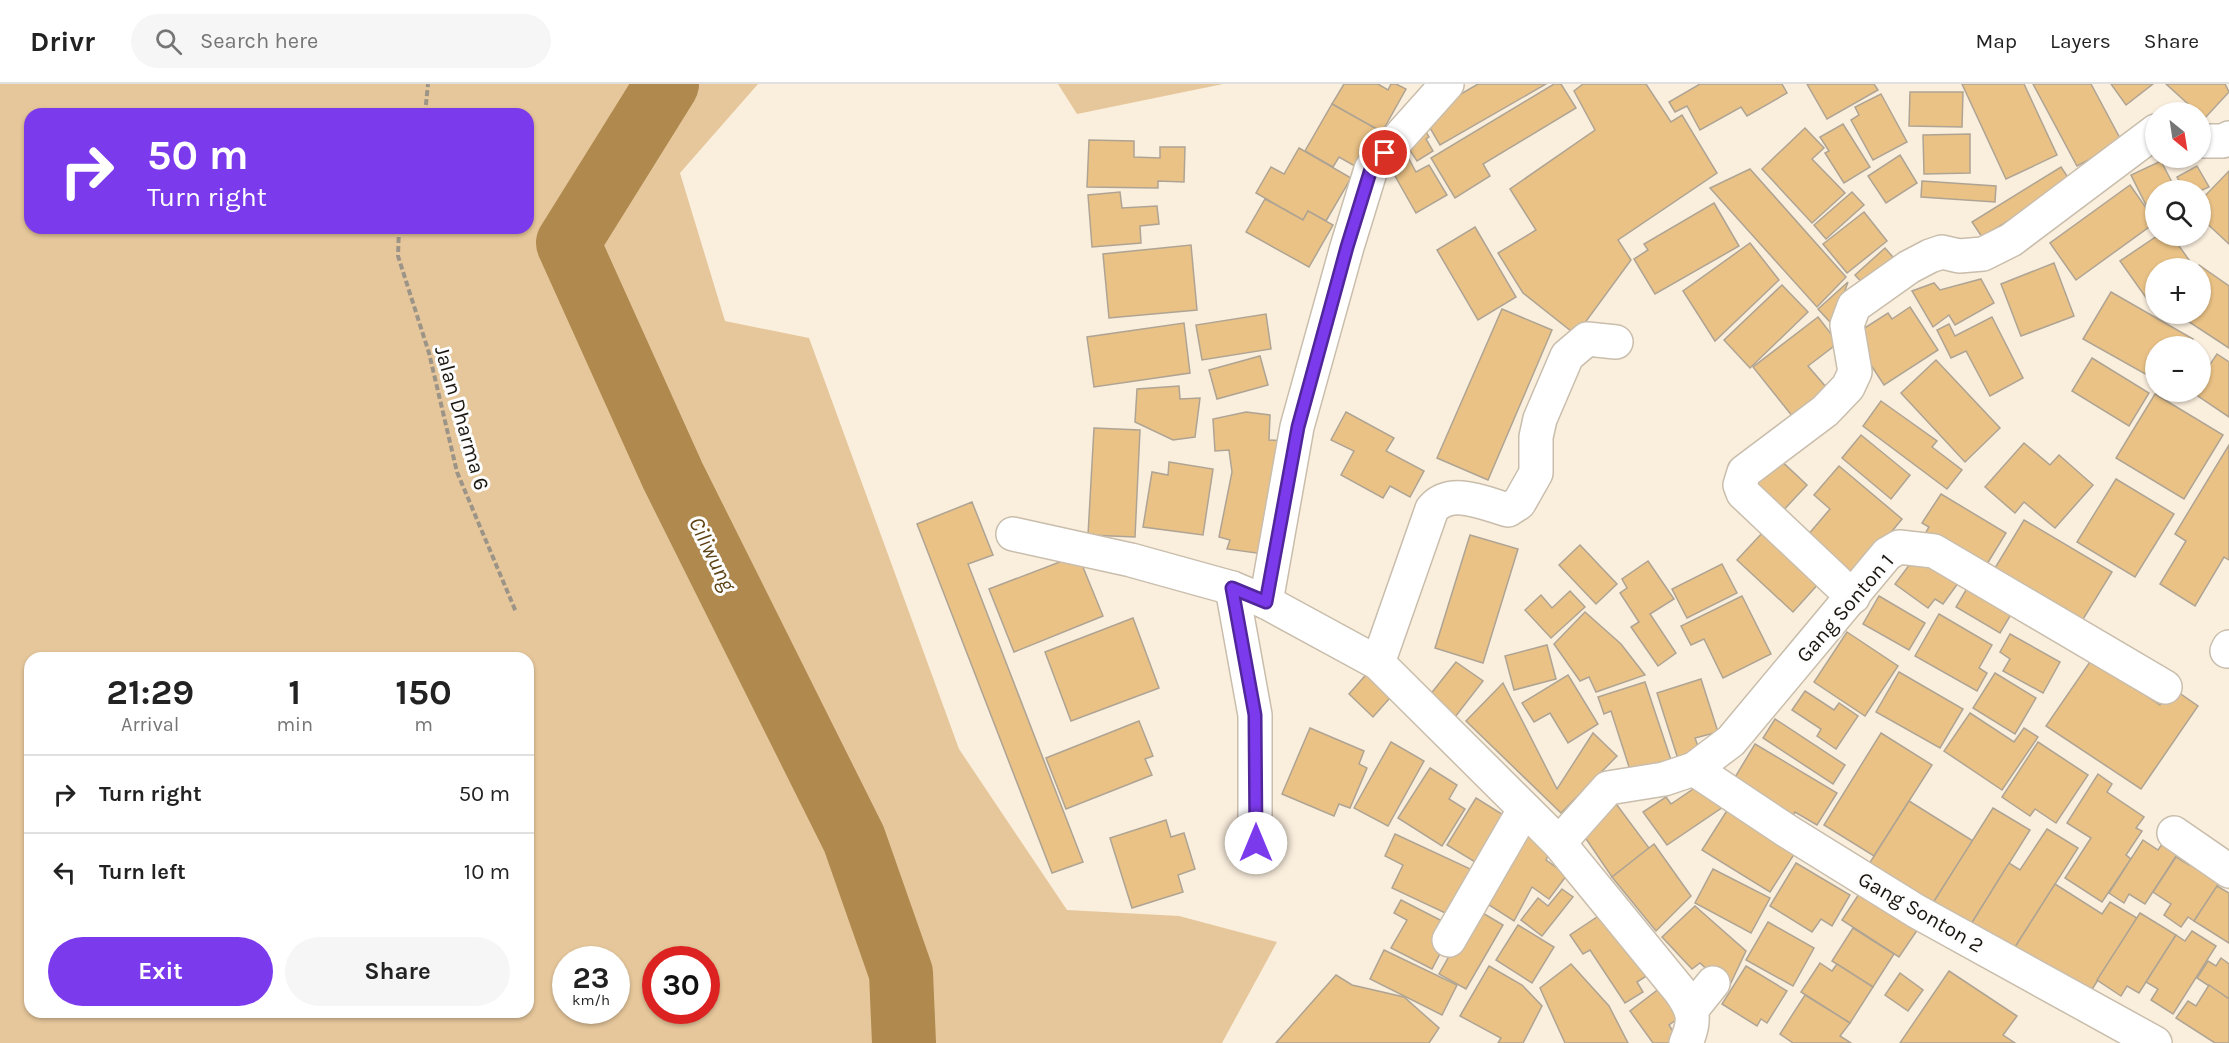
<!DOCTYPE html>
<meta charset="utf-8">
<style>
:root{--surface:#fff;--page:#f6f6f6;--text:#222;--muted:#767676;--line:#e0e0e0;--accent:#7c3aed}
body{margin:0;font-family:Karla,sans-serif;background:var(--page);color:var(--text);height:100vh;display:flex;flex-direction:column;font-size:22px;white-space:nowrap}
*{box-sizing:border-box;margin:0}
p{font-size:20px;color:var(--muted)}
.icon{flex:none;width:33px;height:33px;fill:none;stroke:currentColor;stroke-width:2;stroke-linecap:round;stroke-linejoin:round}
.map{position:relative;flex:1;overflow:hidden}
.sheet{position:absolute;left:24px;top:568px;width:510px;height:366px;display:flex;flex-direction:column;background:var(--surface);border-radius:18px;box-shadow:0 2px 4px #0004}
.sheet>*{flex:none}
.guide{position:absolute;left:24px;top:24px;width:510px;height:126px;border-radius:18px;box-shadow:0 2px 4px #0004;background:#7c3aed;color:#fff;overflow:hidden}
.needle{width:39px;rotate:150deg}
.tools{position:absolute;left:2145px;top:18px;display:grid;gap:12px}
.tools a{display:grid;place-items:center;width:66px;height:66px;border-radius:50%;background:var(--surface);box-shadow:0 2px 4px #0004;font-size:30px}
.speed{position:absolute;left:552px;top:862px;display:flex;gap:12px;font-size:30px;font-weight:700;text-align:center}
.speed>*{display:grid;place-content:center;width:78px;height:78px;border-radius:50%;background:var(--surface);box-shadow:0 2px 4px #0004;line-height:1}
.speed small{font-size:15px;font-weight:400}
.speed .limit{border:9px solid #d22;background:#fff;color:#111}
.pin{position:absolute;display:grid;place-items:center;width:51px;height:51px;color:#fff;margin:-26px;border:3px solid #fff;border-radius:50%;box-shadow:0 2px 6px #0007}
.me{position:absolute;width:66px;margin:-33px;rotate:0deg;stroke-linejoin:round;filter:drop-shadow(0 0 4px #0008)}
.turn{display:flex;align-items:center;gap:21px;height:126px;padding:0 24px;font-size:27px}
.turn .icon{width:78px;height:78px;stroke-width:2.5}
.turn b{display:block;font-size:42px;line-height:51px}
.eta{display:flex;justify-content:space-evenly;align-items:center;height:102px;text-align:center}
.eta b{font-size:36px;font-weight:700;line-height:42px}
.button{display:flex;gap:12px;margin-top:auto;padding:12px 24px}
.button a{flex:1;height:69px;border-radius:36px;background:var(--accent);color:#fff;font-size:24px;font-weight:700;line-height:69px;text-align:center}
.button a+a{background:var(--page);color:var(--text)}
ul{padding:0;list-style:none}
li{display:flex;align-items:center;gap:18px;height:78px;padding:0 24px;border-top:2px solid var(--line)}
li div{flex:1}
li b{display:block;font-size:22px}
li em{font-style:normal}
header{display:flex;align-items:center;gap:36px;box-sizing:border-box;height:84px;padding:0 30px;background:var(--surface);border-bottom:2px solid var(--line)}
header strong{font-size:28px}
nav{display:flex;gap:33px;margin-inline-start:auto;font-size:21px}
.search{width:420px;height:54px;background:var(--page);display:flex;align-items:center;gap:15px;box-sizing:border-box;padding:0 21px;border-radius:33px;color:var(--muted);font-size:22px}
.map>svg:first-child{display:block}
.green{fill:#e6c79b;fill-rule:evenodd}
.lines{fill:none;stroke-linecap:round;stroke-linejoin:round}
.river{stroke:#af894e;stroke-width:64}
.building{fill:#eac286;stroke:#afa493;stroke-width:1.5}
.street-casing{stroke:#c9bdac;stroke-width:36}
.path{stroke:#9d9488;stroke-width:4;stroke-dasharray:6 3;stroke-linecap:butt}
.street{stroke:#fff;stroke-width:33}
.route-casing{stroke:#51269a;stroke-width:15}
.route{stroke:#7c3aed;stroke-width:10}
.labels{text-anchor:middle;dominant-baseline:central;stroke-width:6;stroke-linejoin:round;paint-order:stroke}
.street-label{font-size:21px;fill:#1b1610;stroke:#fdfdfd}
.water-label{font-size:22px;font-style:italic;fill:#5d4213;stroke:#fdfdfd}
</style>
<header>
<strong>Drivr</strong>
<div class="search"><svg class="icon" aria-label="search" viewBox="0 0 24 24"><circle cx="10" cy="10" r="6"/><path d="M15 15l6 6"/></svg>Search here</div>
<nav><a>Map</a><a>Layers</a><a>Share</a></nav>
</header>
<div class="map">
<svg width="2229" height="959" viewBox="0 0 2229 959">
<rect width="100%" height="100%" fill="#faeedd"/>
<g class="green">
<path d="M0 0H758L680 89 725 237 809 254 959 665 1067 826 1179 832 1277 858 1222 959H0ZM30 30H528V144H30ZM30 574H528V928H30ZM566 876H616V927H566ZM656 876H706V927H656Z"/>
<path d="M1058 0H1223L1077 30Z"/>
</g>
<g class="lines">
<path class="river" d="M667 0 568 159 673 392 854 755 901 889 904 959"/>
</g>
<g class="building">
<path d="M1344 0H1378L1388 6 1391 0H1396L1406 5 1382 48 1332 20Z"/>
<path d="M1478 0H1546L1440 61 1423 32Z"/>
<path d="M1554 0H1561L1576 24 1483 80 1490 92 1455 114 1431 74Z"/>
<path d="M1583 0H1646L1671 38 1682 31 1717 89 1618 156 1631 176 1576 251 1523 209 1498 169 1536 146 1510 105 1595 46 1574 7Z"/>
<path d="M1700 0H1782L1787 9 1747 32 1741 23 1700 46 1687 22 1675 28 1669 18Z"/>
<path d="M1807 0H1874L1878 6 1827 35Z"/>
<path d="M1962 0H2024L2057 71 2006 95Z"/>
<path d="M2033 0H2091L2122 58 2077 82Z"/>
<path d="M2111 0H2153L2126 21Z"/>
<path d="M2166 0H2225L2229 8 2204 35 2200 28H2197Z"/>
<path d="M1910 8H1963L1962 43 1909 42Z"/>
<path d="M1881 10 1907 58 1873 76 1851 36 1859 31 1855 23Z"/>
<path d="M1332 20 1382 48 1360 85 1339 73 1333 83 1305 67Z"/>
<path d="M1843 40 1870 83 1844 99 1825 69 1829 67 1820 53Z"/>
<path d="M1805 44 1824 64 1812 75 1845 109 1812 139 1762 85Z"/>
<path d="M1425 46 1429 53 1426 55 1433 67 1417 77 1405 59Z"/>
<path d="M1970 50V89L1924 90 1923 51Z"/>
<path d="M1089 56 1134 57V73L1160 74V63H1185L1184 98 1158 97V104L1087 103Z"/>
<path d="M1299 64 1351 94 1326 137 1308 127 1303 136 1256 109 1271 83 1284 90Z"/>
<path d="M1404 66 1416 88 1429 81 1447 111 1416 129 1386 76Z"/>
<path d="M1900 71 1917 99 1886 119 1868 92Z"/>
<path d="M2161 77 2176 106H2156V119L2147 123 2131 91Z"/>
<path d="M2197 82 2209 103 2200 107 2184 106 2177 93Z"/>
<path d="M2061 83 2071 98 1982 153 1972 138Z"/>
<path d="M1750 85 1846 193 1817 223 1710 104Z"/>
<path d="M2229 87V160L2200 133V117Z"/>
<path d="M1922 97 1996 102 1995 118 1921 113Z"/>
<path d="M2130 101 2156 138 2076 196 2050 159Z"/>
<path d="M1120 108 1122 124 1157 122 1159 140 1140 142 1141 159 1092 163 1088 111Z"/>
<path d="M1852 108 1864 121 1826 155 1814 141Z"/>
<path d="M1265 115 1303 136 1308 127 1333 141 1309 183 1246 148Z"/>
<path d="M1714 119 1739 162 1655 210 1634 175 1648 166 1644 160Z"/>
<path d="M1864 128 1887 157 1847 189 1823 160Z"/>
<path d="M1475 143 1516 213 1478 236 1437 166Z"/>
<path d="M2157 152H2172L2194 183 2156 184V209L2147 215 2120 177Z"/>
<path d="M1750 159 1779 196 1715 257 1683 207Z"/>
<path d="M1191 161 1197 226 1109 234 1103 170Z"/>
<path d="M1885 164 1899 180 1870 207 1855 191Z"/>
<path d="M2054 179 2074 232 2021 252 2001 200Z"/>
<path d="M2199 181 2229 202V264L2177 230H2200V184H2196Z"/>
<path d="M1981 195 1994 219 1955 241 1949 231 1933 243 1912 207 1934 199 1940 206Z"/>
<path d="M1848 198 1835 234 1831 239 1818 225Z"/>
<path d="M1782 201 1808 228 1750 284 1724 256Z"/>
<path d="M2111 208 2193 255 2188 262H2156V296L2083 255Z"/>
<path d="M1910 223 1938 266 1884 301 1852 252 1888 229 1892 235Z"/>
<path d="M1502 225 1552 246 1488 396 1437 374Z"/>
<path d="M1266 230 1271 265 1202 276 1196 241Z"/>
<path d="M1818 233 1838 259 1808 282 1832 310 1797 338 1753 283Z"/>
<path d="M1992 233 2023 294 1990 312 1966 267 1951 274 1937 246 1949 240 1955 252Z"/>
<path d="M1184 239 1190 289 1094 303 1087 253Z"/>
<path d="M2217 270 2229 278V333L2192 308H2200V295Z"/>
<path d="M1260 272 1268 301 1217 315 1209 286Z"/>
<path d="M2092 274 2149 309 2129 342 2072 307Z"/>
<path d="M1936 276 2000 344 1965 378 1901 309Z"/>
<path d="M1179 302 1180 315 1200 314 1195 353 1173 356 1135 338 1137 305Z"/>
<path d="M2155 310 2223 351 2184 415 2116 374Z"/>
<path d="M1881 317 1937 357 1932 363 1962 386 1947 405 1863 342Z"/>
<path d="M1246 328 1270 331 1269 356 1286 357 1271 471 1227 465 1230 456 1219 453 1232 388 1229 366 1215 367 1213 335Z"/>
<path d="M1346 328 1394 354 1386 367 1424 387 1410 413 1390 402 1383 414 1341 391 1354 367 1331 356Z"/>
<path d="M1094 344 1140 346 1135 453 1088 451Z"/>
<path d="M1861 351 1910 391 1891 415 1842 374Z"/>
<path d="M2024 359 2050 381 2059 371 2093 401 2055 444 2024 418 2015 429 1985 403Z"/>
<path d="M2229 361V476L2224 473 2195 522 2160 500 2186 457 2175 450Z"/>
<path d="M1776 372 1807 401 1779 431 1748 403Z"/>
<path d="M1169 378 1213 385 1203 451 1143 443 1152 388 1168 391Z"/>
<path d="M1839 382 1902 435 1850 498 1802 458 1830 425 1814 411Z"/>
<path d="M2116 395 2174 430 2135 493 2077 458Z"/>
<path d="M1941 410 2006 449 1987 480 1922 455 1929 443 1922 439Z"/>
<path d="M972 418 993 471 968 480 1083 778 1052 789 917 440Z"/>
<path d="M2024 436 2112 488 2077 545 1995 484Z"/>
<path d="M1764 447 1820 498 1793 528 1737 476Z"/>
<path d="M1470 451 1518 465 1483 579 1435 564Z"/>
<path d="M1580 461 1617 500 1596 520 1559 481Z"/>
<path d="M1934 469 1964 491 1943 520 1935 515 1928 524 1895 500 1913 476 1924 483Z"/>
<path d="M1078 471 1103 532 1014 568 989 505Z"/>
<path d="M1648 477 1674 515 1650 530 1676 569 1658 582 1631 543 1639 538 1620 509 1627 504 1622 495Z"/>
<path d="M1722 480 1737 509 1687 534 1672 505Z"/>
<path d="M1969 501 2013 527 2000 549 1956 523Z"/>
<path d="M1570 507 1585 523 1551 554 1525 526 1541 511 1552 524Z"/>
<path d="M1742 512 1771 570 1723 594 1704 555 1691 561 1681 542Z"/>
<path d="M1879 512 1925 539 1909 566 1863 540Z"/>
<path d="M1585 528 1621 560 1645 591 1596 608 1589 593 1580 597 1554 560Z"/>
<path d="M1939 530 1992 561 1979 584 1987 589 1977 607 1915 572Z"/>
<path d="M1133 534 1159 604 1071 637 1045 568Z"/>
<path d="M1847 548 1898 582 1865 632 1814 598Z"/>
<path d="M2010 550 2060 578 2043 609 2003 587 2010 575 2000 568Z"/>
<path d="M1547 561 1556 595 1514 606 1505 572Z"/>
<path d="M2092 575 2160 621 2172 604 2198 622 2141 705 2046 642Z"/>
<path d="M1456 578 1483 597 1452 637 1426 616Z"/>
<path d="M1371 585 1396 607 1373 633 1349 610Z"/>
<path d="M1899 588 1963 625 1940 664 1876 628Z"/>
<path d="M1995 589 2036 614 2015 650 1973 624Z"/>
<path d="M1568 591 1598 640 1568 659 1550 629 1534 638 1522 619Z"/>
<path d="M1701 595 1718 648 1695 654 1700 668 1678 675 1657 609Z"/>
<path d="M1645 598 1673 682 1631 689 1611 627 1604 630 1598 613Z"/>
<path d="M1503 599 1557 705 1593 649 1617 672 1561 729 1466 637Z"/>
<path d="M1805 607 1834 626 1839 619 1858 632 1836 665 1817 652 1821 645 1792 626Z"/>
<path d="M1970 629 2014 658 2024 644 2038 653 2002 706 1944 667Z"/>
<path d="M1775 635 1845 681 1833 700 1763 654Z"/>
<path d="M1139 637 1153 672 1145 675 1152 691 1066 725 1046 674Z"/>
<path d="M1310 644 1364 667 1359 680 1367 684 1350 724 1339 720 1334 732 1282 710Z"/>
<path d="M1881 649 1932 681 1874 772 1824 741Z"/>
<path d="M1391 658 1424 677 1388 742 1354 724Z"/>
<path d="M2038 658 2088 691 2056 739 2035 725 2030 732 2002 713Z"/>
<path d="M1755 660 1837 709 1817 741 1795 728 1790 736 1731 700Z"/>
<path d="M1430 684 1457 701 1449 715 1465 725 1442 762 1398 734Z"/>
<path d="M2098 690 2112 700 2107 708 2144 733 2136 744 2142 747 2126 771 2131 775 2102 818 2065 794 2091 754 2067 739Z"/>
<path d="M1705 697 1723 723 1667 761 1643 728 1666 713 1671 720Z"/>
<path d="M1608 709 1649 764 1612 793 1578 743Z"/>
<path d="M1476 714 1505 732 1485 784 1447 761Z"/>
<path d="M1909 717 1973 757 1926 830 1862 791Z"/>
<path d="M1993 724 2030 746 1968 845 1931 822Z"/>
<path d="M1728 725 1800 761 1770 808 1702 766Z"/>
<path d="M1166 736 1171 753 1184 749 1195 785 1178 791 1183 808 1132 824 1110 754Z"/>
<path d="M1523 737 1554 760 1546 776 1567 791 1549 815 1532 803 1514 837 1486 819Z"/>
<path d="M2047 745 2078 764 2010 871 1968 845 2009 779 2020 786Z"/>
<path d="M1395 750 1479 789 1458 835 1392 804 1403 781 1385 772Z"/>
<path d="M2143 756 2158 766 2165 756 2180 766 2145 820 2129 810 2124 819 2109 809Z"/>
<path d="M1654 760 1691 812 1656 847 1612 793Z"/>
<path d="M2195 771 2220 798 2194 837 2188 833 2181 843 2164 831 2171 820 2153 808 2176 773 2189 781Z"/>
<path d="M1796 779 1850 811 1832 842 1821 835 1812 848 1770 822Z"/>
<path d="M1713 785 1770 814 1751 849 1695 819Z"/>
<path d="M2055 800 2102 830 2110 818 2137 834 2091 907 2010 871Z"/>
<path d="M2217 802 2229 809V859L2194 837Z"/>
<path d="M1562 805 1573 813 1542 852 1521 836 1538 814 1548 822Z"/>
<path d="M1859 810 1922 839 1899 873 1842 836Z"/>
<path d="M1401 816 1454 843 1432 885 1391 864 1407 836 1394 829Z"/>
<path d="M1695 822 1746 867 1728 905 1700 879 1692 885 1662 853Z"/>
<path d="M1476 825 1503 841 1466 905 1439 890Z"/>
<path d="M1609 825 1651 889 1637 898 1643 908 1625 919 1590 866 1583 870 1570 851Z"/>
<path d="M2140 829 2176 851 2139 909 2127 902 2121 912 2097 896Z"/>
<path d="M1768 838 1814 864 1793 902 1746 876Z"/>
<path d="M1518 841 1554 863 1532 899 1496 876Z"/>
<path d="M1853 844 1894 870 1873 903 1832 877Z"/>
<path d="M2192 847 2216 862 2173 930 2151 916 2158 905 2146 898 2176 851 2185 857Z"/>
<path d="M1384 866 1457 901 1442 931 1370 895Z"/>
<path d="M2221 874 2229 880V915L2197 894 2208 877 2216 882Z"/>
<path d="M1820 879 1832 887 1837 880 1873 903 1850 939 1801 908Z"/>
<path d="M1571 880 1609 922 1628 959H1565L1540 904Z"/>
<path d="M1489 882 1522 901 1542 922 1523 959H1498L1501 954 1460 932Z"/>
<path d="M1746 882 1787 907 1767 939 1761 935 1757 942 1722 920Z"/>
<path d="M1949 887 2017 932 2003 951 2015 959H1900Z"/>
<path d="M1900 889 1923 906 1908 927 1885 911Z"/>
<path d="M1336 891 1352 901 1404 913 1439 944 1429 959H1276Z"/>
<path d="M1664 901 1686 929 1669 941 1680 959H1653L1630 927Z"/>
<path d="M2209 901 2229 915V959H2215L2176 934 2188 917 2196 922Z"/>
<path d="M1805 911 1850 939 1840 952 1851 959H1793L1780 950Z"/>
</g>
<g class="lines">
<g class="street-casing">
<g id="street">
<path d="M2200 57H2223L2229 54"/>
<path d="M1013 450 1131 476 1232 504 1266 518 1378 579 1559 759 1680 907C1694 927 1696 936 1686 959"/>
<path d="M1232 504 1255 631V759"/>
<path d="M1853 513 1743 409 1740 401 1744 388 1825 327 1848 303 1855 288 1847 241 1854 222 1909 183 1930 172 1942 168 1959 172 1983 170 2011 156 2156 47"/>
<path d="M1266 518 1297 343 1347 163 1371 85 1447 0"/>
<path d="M2227 567 2229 563"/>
<path d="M1378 579 1432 425C1451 403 1484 419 1508 426L1519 419 1536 389V353L1540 335 1567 272 1587 255 1616 258"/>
<path d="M1694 685 1787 747 1916 827 2155 959"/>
<path d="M2174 749 2229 787"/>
<path d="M1559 759 1608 704 1664 695 1694 685 1731 657 1887 470 1899 463 1934 467 2165 603"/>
<path d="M1449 856 1524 726"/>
<path d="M1692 925 1713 899"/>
</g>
</g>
<g class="path">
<path d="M425 30 428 0"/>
<path d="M399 144 398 172 429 269 457 388 516 528"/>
</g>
<use href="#street" class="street"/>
</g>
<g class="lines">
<g class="route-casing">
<path id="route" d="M1256 759 1255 631 1232 504 1266 518 1298 343 1347 163 1371 85 1385 69"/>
</g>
<use href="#route" class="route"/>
</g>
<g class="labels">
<g class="street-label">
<text transform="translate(462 334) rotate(74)">Jalan Dharma 6</text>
<text transform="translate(1845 524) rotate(-49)">Gang Sonton 1</text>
<text transform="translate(1921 828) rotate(30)">Gang Sonton 2</text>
</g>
<g class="water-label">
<text transform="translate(712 470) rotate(64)">Ciliwung</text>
</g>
</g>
</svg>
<div class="tools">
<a><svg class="needle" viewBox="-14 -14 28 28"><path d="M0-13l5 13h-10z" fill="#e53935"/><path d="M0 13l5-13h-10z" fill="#767676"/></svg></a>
<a><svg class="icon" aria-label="search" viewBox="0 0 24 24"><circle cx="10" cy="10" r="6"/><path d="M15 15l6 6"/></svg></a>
<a>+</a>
<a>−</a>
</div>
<div class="speed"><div>23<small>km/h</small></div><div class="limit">30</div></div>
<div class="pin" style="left:1385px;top:69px;background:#d93025"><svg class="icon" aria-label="arrive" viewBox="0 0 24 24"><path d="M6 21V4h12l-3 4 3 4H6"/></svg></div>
<svg class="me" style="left:1256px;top:759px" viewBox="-20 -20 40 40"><circle r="19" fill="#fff"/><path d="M0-13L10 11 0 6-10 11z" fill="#7c3aed"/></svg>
<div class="guide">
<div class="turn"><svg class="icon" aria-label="right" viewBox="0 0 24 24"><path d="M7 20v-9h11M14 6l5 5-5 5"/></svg><div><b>50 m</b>Turn right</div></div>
</div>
<section class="sheet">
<div class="eta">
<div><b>21:29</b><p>Arrival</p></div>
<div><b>1</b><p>min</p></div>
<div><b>150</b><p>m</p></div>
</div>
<ul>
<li><svg class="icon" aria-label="right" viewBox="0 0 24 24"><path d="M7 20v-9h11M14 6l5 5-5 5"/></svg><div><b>Turn right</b></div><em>50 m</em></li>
<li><svg class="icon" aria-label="left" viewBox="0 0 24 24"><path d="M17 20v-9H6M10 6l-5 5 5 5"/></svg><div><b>Turn left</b></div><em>10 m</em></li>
</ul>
<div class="button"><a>Exit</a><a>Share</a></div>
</section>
</div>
